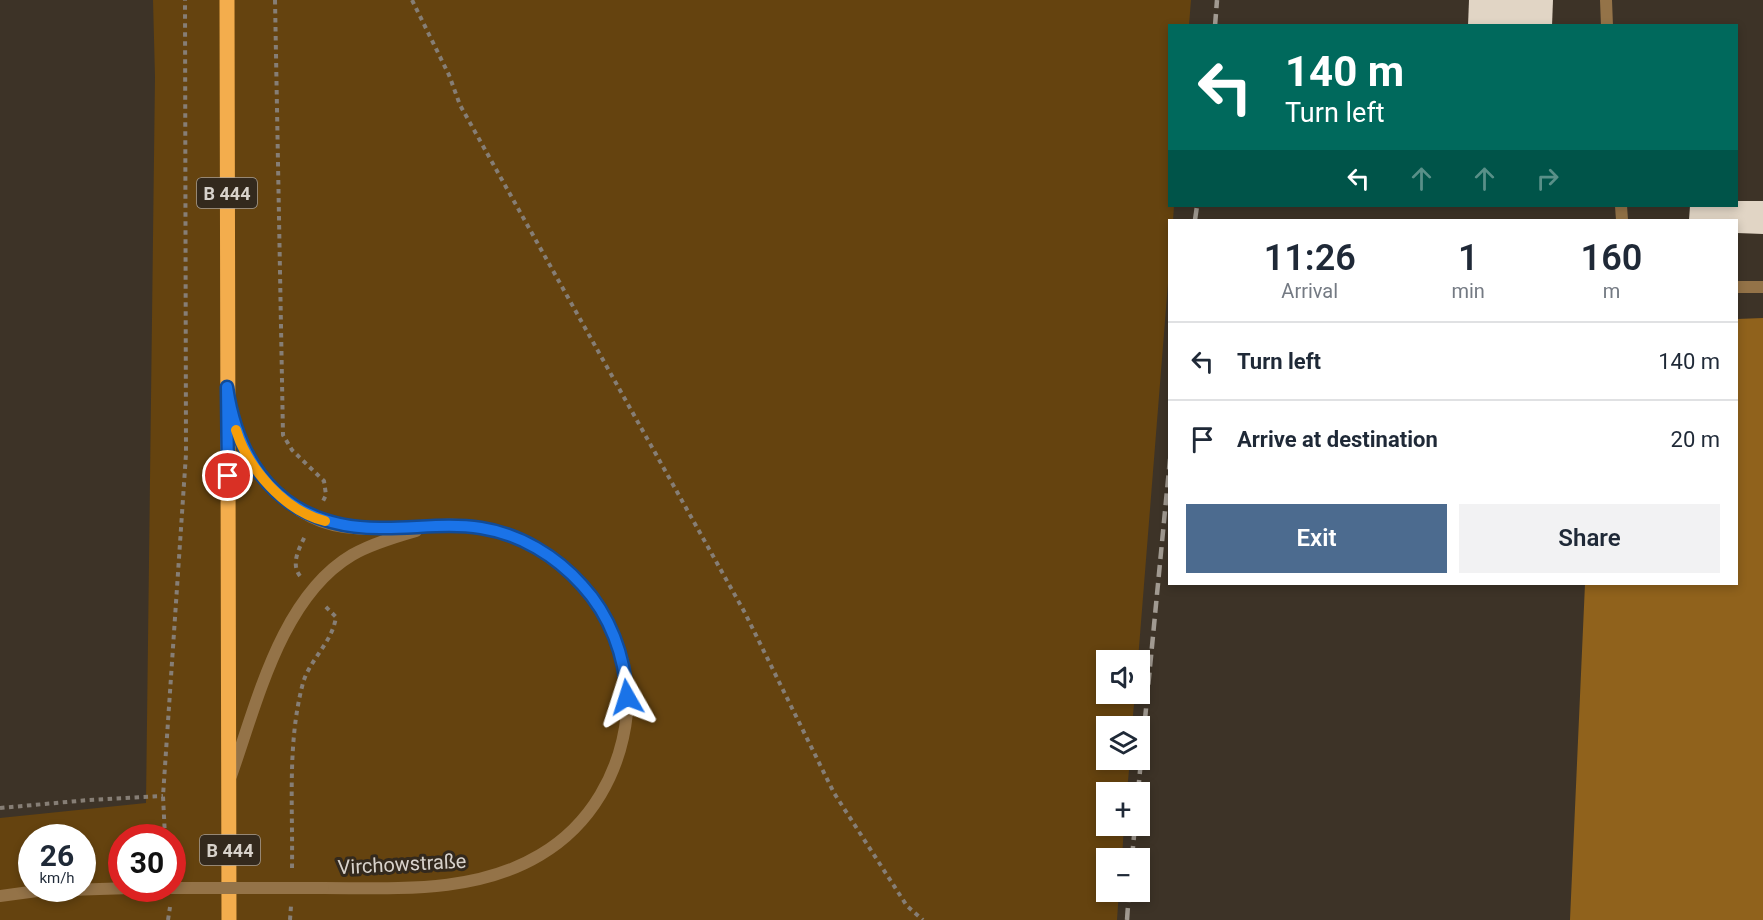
<!DOCTYPE html>
<meta charset="utf-8">
<style>
:root{--surface:#fff;--page:#f2f2f3;--text:#1f2937;--muted:#747a83;--line:#e0e1e3;--accent:#4c6b8f}
body{margin:0;font-family:Roboto,sans-serif;background:var(--page);color:var(--text);height:100vh;display:flex;flex-direction:column;font-size:22px;white-space:nowrap}
*{box-sizing:border-box;margin:0}
p{font-size:20px;color:var(--muted)}
.icon{flex:none;width:33px;height:33px;fill:none;stroke:currentColor;stroke-width:2;stroke-linecap:round;stroke-linejoin:round}
.map{position:relative;flex:1;overflow:hidden}
.details{position:absolute;left:1168px;top:219px;width:570px;height:366px;display:flex;flex-direction:column;background:var(--surface);border-radius:0px;box-shadow:0 3px 9px #0003}
.details>*{flex:none}
.banner{position:absolute;left:1168px;top:24px;width:570px;height:183px;border-radius:0px;box-shadow:0 3px 9px #0003;background:#00695c;color:#fff;overflow:hidden}
.tools{position:absolute;left:1096px;top:650px;display:grid;gap:12px}
.tools a{display:grid;place-items:center;width:54px;height:54px;border-radius:0px;background:var(--surface);box-shadow:0 3px 9px #0003;font-size:30px}
.speed{position:absolute;left:18px;top:824px;display:flex;gap:12px;font-size:30px;font-weight:700;text-align:center}
.speed>*{display:grid;place-content:center;width:78px;height:78px;border-radius:50%;background:var(--surface);box-shadow:0 3px 9px #0003;line-height:1}
.speed small{font-size:15px;font-weight:400}
.speed .limit{border:9px solid #d22;background:#fff;color:#111}
.pin{position:absolute;display:grid;place-items:center;width:51px;height:51px;color:#fff;margin:-26px;border:3px solid #fff;border-radius:50%;box-shadow:0 2px 6px #0007}
.me{position:absolute;width:66px;margin:-33px;rotate:354deg;stroke-linejoin:round;filter:drop-shadow(0 0 4px #0008)}
.turn{display:flex;align-items:center;gap:21px;height:126px;padding:0 18px;font-size:27px}
.turn .icon{width:78px;height:78px;stroke-width:2.5}
.turn b{display:block;font-size:42px;line-height:51px}
.lanes{display:flex;align-items:center;height:57px;padding:0 18px;background:#0003;justify-content:center;gap:30px;direction:ltr}
.lanes .off{opacity:.35}
.eta{display:flex;justify-content:space-evenly;align-items:center;height:102px;text-align:center}
.eta b{font-size:36px;font-weight:600;line-height:42px}
.cta{display:flex;gap:12px;margin-top:auto;padding:12px 18px}
.cta a{flex:1;height:69px;border-radius:0px;background:var(--accent);color:#fff;font-size:24px;font-weight:600;line-height:69px;text-align:center}
.cta a+a{background:var(--page);color:var(--text)}
ul{padding:0;list-style:none}
li{display:flex;align-items:center;gap:18px;height:78px;padding:0 18px;border-top:2px solid var(--line)}
li div{flex:1}
li b{display:block;font-size:22px}
li em{font-style:normal}
.map>svg:first-child{display:block}
.green{fill:#65430f;fill-rule:evenodd}
.water{fill:#90621c}
.building{fill:#e1d5c5}
.lines{fill:none;stroke-linecap:round;stroke-linejoin:round}
.path{stroke:#867e75;stroke-width:4;stroke-dasharray:4.5 4.5;stroke-linecap:butt}
.service{stroke:#947348;stroke-width:12}
.minor{stroke:#947348;stroke-width:12}
.primary{stroke:#f3ad4d;stroke-width:15}
.rail{stroke:#a19a91;stroke-width:4.5;stroke-dasharray:12 6;stroke-linecap:butt}
.minor-bridge{stroke:#947348;stroke-width:12}
.route-casing{stroke:#114b97;stroke-width:15}
.route{stroke:#1a73e8;stroke-width:10}
.slow{stroke:#f59e0b;stroke-width:10}
.labels{text-anchor:middle;dominant-baseline:central;stroke-width:6;stroke-linejoin:round;paint-order:stroke}
.shield{fill:#33291d;stroke:#a69f97;stroke-width:1.5}
.shield-label{font-size:18px;font-weight:bold;fill:#d8d2cb}
.street-label{font-size:20px;fill:#d8d2cb;stroke:#33291d}
</style>
<div class="map">
<svg width="1763" height="920" viewBox="0 0 1763 920">
<rect width="100%" height="100%" fill="#3d3327"/>
<path class="green" d="M153 0H1191L1189 25 1170 26V206H1174L1173 220H1170V258L1138 660H1107V693H1135L1132 726H1107V759H1130L1127 792H1107V825H1124L1122 858H1107V891H1119L1117 920H0V818L146 803 155 77ZM32 837H82V888H32ZM122 837H172V888H122Z"/>
<path class="water" d="M1763 318V920H1570L1585 584H1737V319Z"/>
<g class="building">
<path d="M1469 0H1553L1552 26H1468Z"/>
<path d="M1737 201H1763V234L1737 233V220H1689L1690 206H1737Z"/>
</g>
<g class="lines">
<g class="path">
<path d="M275 0 283 435 292 450 324 481 326 495 322 503"/>
<path d="M412 0 449 75 460 105 745 613 834 793 907 906 923 920"/>
<path d="M300 576C290 563 300 547 306 534"/>
<path d="M0 808 89 800 163 796"/>
<path d="M165 837 163 796 186 454 185 0"/>
<path d="M292 868C293 808 287 742 303 683 310 659 332 643 336 617L324 605"/>
<path d="M168 920 170 907"/>
<path d="M290 920 291 906"/>
</g>
<g class="service">
<path d="M1606 0 1607 26"/>
<path d="M1621 206 1622 220"/>
<path d="M1737 287H1763"/>
</g>
<g class="minor">
<path d="M231 413C245 457 270 496 311 517 356 540 412 522 459 525 554 531 635 617 627 713 621 772 591 825 540 855 475 894 396 888 323 888"/>
<path d="M231 776C257 703 281 597 352 555 371 544 395 537 416 531"/>
<path d="M0 896 37 891 131 888"/>
</g>
<path class="primary" d="M227 0 229 920"/>
<g class="rail">
<path d="M1215 26 1217 0"/>
<path d="M1195 220 1197 206"/>
<path d="M1138 792 1170 459"/>
<path d="M1132 858 1135 825"/>
<path d="M1127 920 1129 891"/>
</g>
<path class="minor-bridge" d="M131 888H323"/>
</g>
<g class="lines">
<g class="route-casing">
<path id="route" d="M228 476 227 387C240 476 292 530 385 528 417 528 449 523 481 528 520 534 556 556 582 585 610 615 625 656 627 697"/>
</g>
<use href="#route" class="route"/>
<path class="slow" d="M236 430C248 469 285 511 325 521"/>
</g>
<g class="labels">
<g class="shield">
<rect x="197" y="178" width="60" height="30" rx="4.5"/>
<rect x="200" y="835" width="60" height="30" rx="4.5"/>
</g>
<g class="shield-label">
<text x="227" y="193">B 444</text>
<text x="230" y="850">B 444</text>
</g>
<g class="street-label">
<text transform="translate(402 864) rotate(-3)">Virchowstraße</text>
</g>
</g>
</svg>
<div class="tools">
<a><svg class="icon" aria-label="sound" viewBox="0 0 24 24"><path d="M4 9h4l5-4v14l-5-4H4zM17 9q2 3 0 6"/></svg></a>
<a><svg class="icon" aria-label="layers" viewBox="0 0 24 24"><path d="M12 4l9 5-9 5-9-5zM3 14l9 5 9-5"/></svg></a>
<a>+</a>
<a>−</a>
</div>
<div class="speed"><div>26<small>km/h</small></div><div class="limit">30</div></div>
<div class="pin" style="left:228px;top:476px;background:#d93025"><svg class="icon" aria-label="arrive" viewBox="0 0 24 24"><path d="M6 21V4h12l-3 4 3 4H6"/></svg></div>
<svg class="me" style="left:627px;top:697px" viewBox="-20 -20 40 40"><path d="M0-17L14 15 0 8-14 15z" fill="#1a73e8" stroke="#fff" stroke-width="4"/></svg>
<div class="banner">
<div class="turn"><svg class="icon" aria-label="left" viewBox="0 0 24 24"><path d="M17 20v-9H6M10 6l-5 5 5 5"/></svg><div><b>140 m</b>Turn left</div></div>
<div class="lanes"><svg class="icon" aria-label="left" viewBox="0 0 24 24"><path d="M17 20v-9H6M10 6l-5 5 5 5"/></svg><svg class="icon off" aria-label="ahead" viewBox="0 0 24 24"><path d="M12 20V5M6 11l6-6 6 6"/></svg><svg class="icon off" aria-label="ahead" viewBox="0 0 24 24"><path d="M12 20V5M6 11l6-6 6 6"/></svg><svg class="icon off" aria-label="right" viewBox="0 0 24 24"><path d="M7 20v-9h11M14 6l5 5-5 5"/></svg></div>
</div>
<section class="details">
<div class="eta">
<div><b>11:26</b><p>Arrival</p></div>
<div><b>1</b><p>min</p></div>
<div><b>160</b><p>m</p></div>
</div>
<ul>
<li><svg class="icon" aria-label="left" viewBox="0 0 24 24"><path d="M17 20v-9H6M10 6l-5 5 5 5"/></svg><div><b>Turn left</b></div><em>140 m</em></li>
<li><svg class="icon" aria-label="arrive" viewBox="0 0 24 24"><path d="M6 21V4h12l-3 4 3 4H6"/></svg><div><b>Arrive at destination</b></div><em>20 m</em></li>
</ul>
<div class="cta"><a>Exit</a><a>Share</a></div>
</section>
</div>
